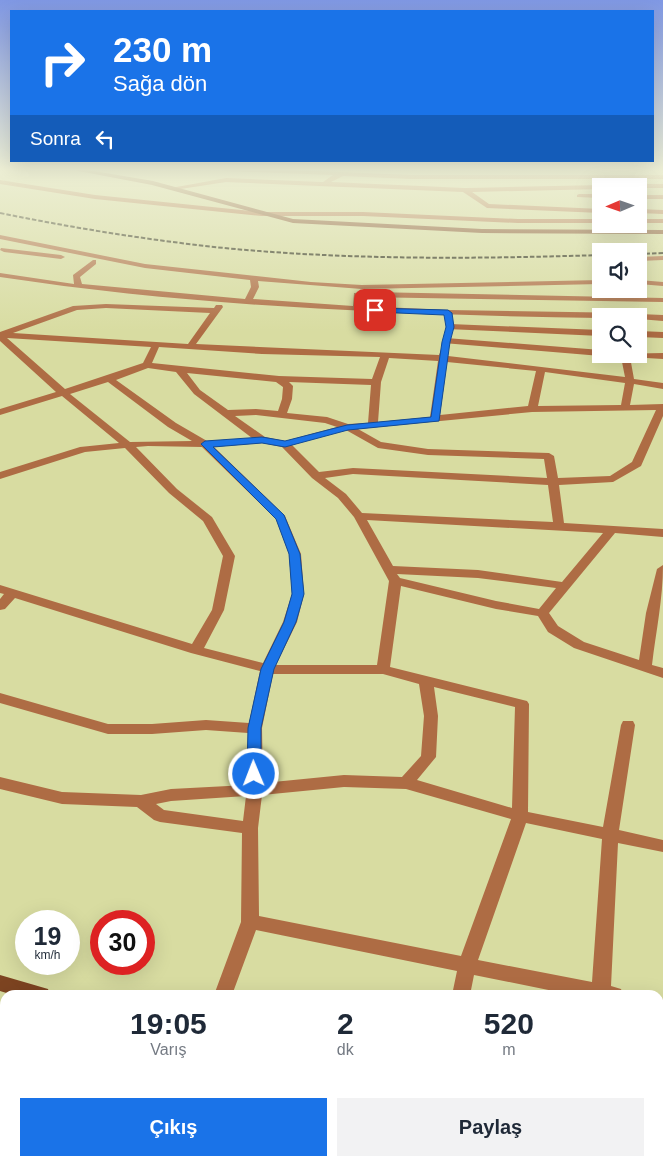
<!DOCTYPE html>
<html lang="tr">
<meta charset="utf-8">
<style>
:root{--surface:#fff;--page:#f2f2f3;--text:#1f2937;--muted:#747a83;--accent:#1a73e8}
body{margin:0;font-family:Arial,sans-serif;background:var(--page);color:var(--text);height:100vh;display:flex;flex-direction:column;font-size:19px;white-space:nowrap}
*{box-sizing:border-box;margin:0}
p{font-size:16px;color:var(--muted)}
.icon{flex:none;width:28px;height:28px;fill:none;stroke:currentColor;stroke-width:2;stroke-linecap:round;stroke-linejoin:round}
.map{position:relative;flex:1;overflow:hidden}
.panel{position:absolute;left:0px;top:990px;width:664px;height:176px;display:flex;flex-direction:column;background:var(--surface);border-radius:15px 15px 0 0;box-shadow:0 5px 20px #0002}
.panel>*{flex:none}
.hud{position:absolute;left:10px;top:10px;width:644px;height:152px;border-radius:0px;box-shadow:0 5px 20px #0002;background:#1a73e8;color:#fff;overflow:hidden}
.needle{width:32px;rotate:268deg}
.tools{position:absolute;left:592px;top:178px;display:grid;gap:10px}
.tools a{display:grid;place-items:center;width:55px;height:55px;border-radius:0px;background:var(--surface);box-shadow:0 5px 20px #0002;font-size:25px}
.speed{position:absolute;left:15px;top:910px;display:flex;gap:10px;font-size:25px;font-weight:700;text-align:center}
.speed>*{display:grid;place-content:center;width:65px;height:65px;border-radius:50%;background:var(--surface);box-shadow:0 5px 20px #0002;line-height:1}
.speed small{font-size:12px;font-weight:400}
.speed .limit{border:8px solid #d22;background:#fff;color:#111}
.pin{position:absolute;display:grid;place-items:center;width:42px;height:42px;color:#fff;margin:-21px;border-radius:10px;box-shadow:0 2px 8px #0006}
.me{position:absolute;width:55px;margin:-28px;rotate:359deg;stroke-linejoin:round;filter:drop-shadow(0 0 4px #0008)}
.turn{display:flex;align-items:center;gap:18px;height:105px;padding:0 20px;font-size:22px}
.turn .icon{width:65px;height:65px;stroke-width:2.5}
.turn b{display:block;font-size:35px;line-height:42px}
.then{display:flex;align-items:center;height:48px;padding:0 20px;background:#0003;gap:10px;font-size:19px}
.eta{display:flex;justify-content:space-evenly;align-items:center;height:85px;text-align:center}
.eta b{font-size:30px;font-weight:700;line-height:35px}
.action{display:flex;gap:10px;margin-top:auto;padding:10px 20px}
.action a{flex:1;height:58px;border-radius:0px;background:var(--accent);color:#fff;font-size:20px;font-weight:700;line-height:58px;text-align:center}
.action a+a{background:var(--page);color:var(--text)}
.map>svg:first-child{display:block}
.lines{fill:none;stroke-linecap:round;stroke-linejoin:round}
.street{fill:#ae6c44;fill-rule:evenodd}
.secondary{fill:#7d4421;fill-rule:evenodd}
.rail{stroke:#222311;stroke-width:2;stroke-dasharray:4.5 2;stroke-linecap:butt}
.route{fill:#1a73e8;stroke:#114b97}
</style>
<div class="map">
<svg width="663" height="1166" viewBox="0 0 663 1166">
<rect width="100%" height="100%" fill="#d8dca1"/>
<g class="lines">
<g class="street">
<path d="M222 169H270L411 175H663V179H411L343 176 331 182 465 188 601 185 604 186H601V189L472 192 489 204 601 209V213L487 208 463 192 226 182 174 190 171 188 226 178 323 182 333 175 225 171Z"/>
<path d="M0 180 95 195 262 212H363L518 219H601V223H518L363 216H262L95 199 0 184Z"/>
<path d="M639 184H663V188H639L636 186Z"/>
<path d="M579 194H601V198L577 197V195Z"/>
<rect x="639" y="195" width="24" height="4"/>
<path d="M639 209 663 210V214L639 213Z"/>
<rect x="639" y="219" width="24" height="4"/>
<path d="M0 235 145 264 311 282 362 285 601 280V284L362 289 258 281 259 287 253 299 353 306 354 293 370 292 663 298V302L361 297V306L448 310 631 313 635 316H601V318C400 315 199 307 0 277V273L74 284 73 275 93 260H96V264L80 277 82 284 245 299 251 287 250 280 145 268 0 239Z"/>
<path d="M1 248 61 255 65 257 61 259 4 252 0 250Z"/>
<path d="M663 256V260L639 261V257Z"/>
<path d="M639 280 663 282V286L639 284Z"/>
<path d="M106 304 214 308 216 305H222L223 307 196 344 439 355 441 350 444 349 448 352V356L625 377 621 357 615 356 614 354 663 353V359L630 357 634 379 663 383V389L634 384 630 405 663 404V416L641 466 613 482 559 485 564 523 663 529V537L615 533 549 613 558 626 584 642 639 660 646 613 657 569 663 565C663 599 656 631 652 665L663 668V678L574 648 548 632 538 616 496 609 401 586 390 667 527 701 529 704 528 812 603 827 621 725 623 721H633L635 725 619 830 663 840V852L618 843 611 986 621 989 623 995H573L474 975 470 995H452L457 971 256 930 232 995H214L241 922 242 833 160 822 154 820 137 807 62 804 0 789V777L62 792 141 795 171 789 247 785 248 733 206 730 152 734H108L0 703V693L108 724H152L206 720 249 723 260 671 191 653 15 598 5 609 0 610V599L4 594 0 593V585L192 644 212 610 223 556 203 521 169 493 125 448 85 452 0 479V472L80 447 119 443 62 396 0 415V409L56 392 0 341V332L73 306ZM106 308 210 313 188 344 13 333 77 310ZM7 338 151 347 143 363 65 389ZM159 347 262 354 380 357 372 379 279 376 152 363ZM389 358 438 361 430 417 378 422 381 382ZM447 362 536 371 528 406 440 415ZM148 368 176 372 194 394 252 438 207 441 176 423 116 380ZM545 372 625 383 621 405 538 406ZM187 373 276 382 283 387 282 399 278 411 256 409 228 410 200 390ZM108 382 168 427 192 441 130 442 70 394ZM289 382 371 385 368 423 348 424 327 417 287 413 292 399 293 386ZM656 410 632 462 610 476 558 478 554 456 549 453 428 449 381 442 358 429 532 412ZM256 415 325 423 337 427 285 441 265 437 235 416ZM346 430 378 448 428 455 544 459 547 478 353 468 319 472 292 445ZM262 443 282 447 312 478 338 498 354 517 389 581 377 665H276L297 622 304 594 301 554 285 516 214 447ZM148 446 202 447 276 519 289 554 292 594 283 622 263 663 204 648 224 610 235 556 212 517 177 489 136 447ZM353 474 548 485 553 522 362 513 346 494 325 478ZM367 520 603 533 562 582 478 570 393 566ZM397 574 478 578 556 588 539 609 496 601 400 578ZM273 674H383L419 684 424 716 421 756 402 777 344 775 263 783 262 728ZM434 687 515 707 512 808 417 780 436 757 438 716ZM344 787 406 789 511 819 461 956 259 916 258 828 262 795ZM246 796 243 821 164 810 156 804 171 801ZM526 823 602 839 592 982 478 960Z"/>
<path d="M639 314 663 315V321L639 319V316H635Z"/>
<path d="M450 324 601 330V336L447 329 446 327Z"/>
<path d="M639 331 663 332V338L639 337Z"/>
<path d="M446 338 601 350V354H605L601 356 443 343V339Z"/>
<path d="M659 998 663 999V1015L659 1014Z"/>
<path d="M0 1128 5 1129V1149L0 1148Z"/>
<path d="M71 1161H107L109 1166H73Z"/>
<path d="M147 1161H169L167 1166H145Z"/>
<path d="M463 1161H485L483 1166H461Z"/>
</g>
<g class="secondary">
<path d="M68 169H82L153 181 293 219 482 229 663 230V234L482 233 293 223 152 185Z"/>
<path d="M0 975 48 989 50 995H13L0 991Z"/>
<path d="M659 1132 663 1133V1153L659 1152Z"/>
</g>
<g class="rail">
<path d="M0 213C74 228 148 240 224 248 349 260 475 259 601 255"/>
<path d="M639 254 663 253"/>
</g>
</g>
<linearGradient id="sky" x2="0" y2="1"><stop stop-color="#8098e4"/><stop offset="0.51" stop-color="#edefd5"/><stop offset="1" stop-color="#edefd5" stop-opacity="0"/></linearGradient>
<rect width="663" height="332" fill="url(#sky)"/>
<path class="route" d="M372 308 448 310 452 313 454 327 450 342 439 421 348 430 285 447 262 443 213 447 284 515 300 554 304 594 296 622 274 669 261 728V774L259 778H249L247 774 248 728 261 669 284 622 292 594 289 554 276 519 201 444 205 441 262 437 285 441 347 425 431 417 442 342 446 327 444 315 375 312 372 311Z"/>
</svg>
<div class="tools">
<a><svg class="needle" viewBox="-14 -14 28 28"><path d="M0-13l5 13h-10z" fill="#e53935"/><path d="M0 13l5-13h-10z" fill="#747a83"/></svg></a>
<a><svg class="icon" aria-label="sound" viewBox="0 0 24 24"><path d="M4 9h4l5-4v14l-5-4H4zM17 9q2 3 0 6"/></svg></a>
<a><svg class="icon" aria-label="search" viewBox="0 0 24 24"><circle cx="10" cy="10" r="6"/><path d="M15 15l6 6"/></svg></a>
</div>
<div class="speed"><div>19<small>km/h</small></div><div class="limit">30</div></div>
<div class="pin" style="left:375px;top:310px;background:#d93025"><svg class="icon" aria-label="arrive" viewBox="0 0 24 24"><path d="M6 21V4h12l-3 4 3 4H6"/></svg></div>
<svg class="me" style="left:254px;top:774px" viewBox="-20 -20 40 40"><circle r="17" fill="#1a73e8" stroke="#fff" stroke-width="3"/><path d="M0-11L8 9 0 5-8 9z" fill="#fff"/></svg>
<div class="hud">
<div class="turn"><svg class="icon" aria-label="right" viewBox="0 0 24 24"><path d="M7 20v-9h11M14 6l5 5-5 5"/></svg><div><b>230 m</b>Sağa dön</div></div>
<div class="then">Sonra<svg class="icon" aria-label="left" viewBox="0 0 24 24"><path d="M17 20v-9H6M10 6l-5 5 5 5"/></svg></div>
</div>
<section class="panel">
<div class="eta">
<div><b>19:05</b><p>Varış</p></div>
<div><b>2</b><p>dk</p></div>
<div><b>520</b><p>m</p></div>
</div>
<div class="action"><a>Çıkış</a><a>Paylaş</a></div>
</section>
</div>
